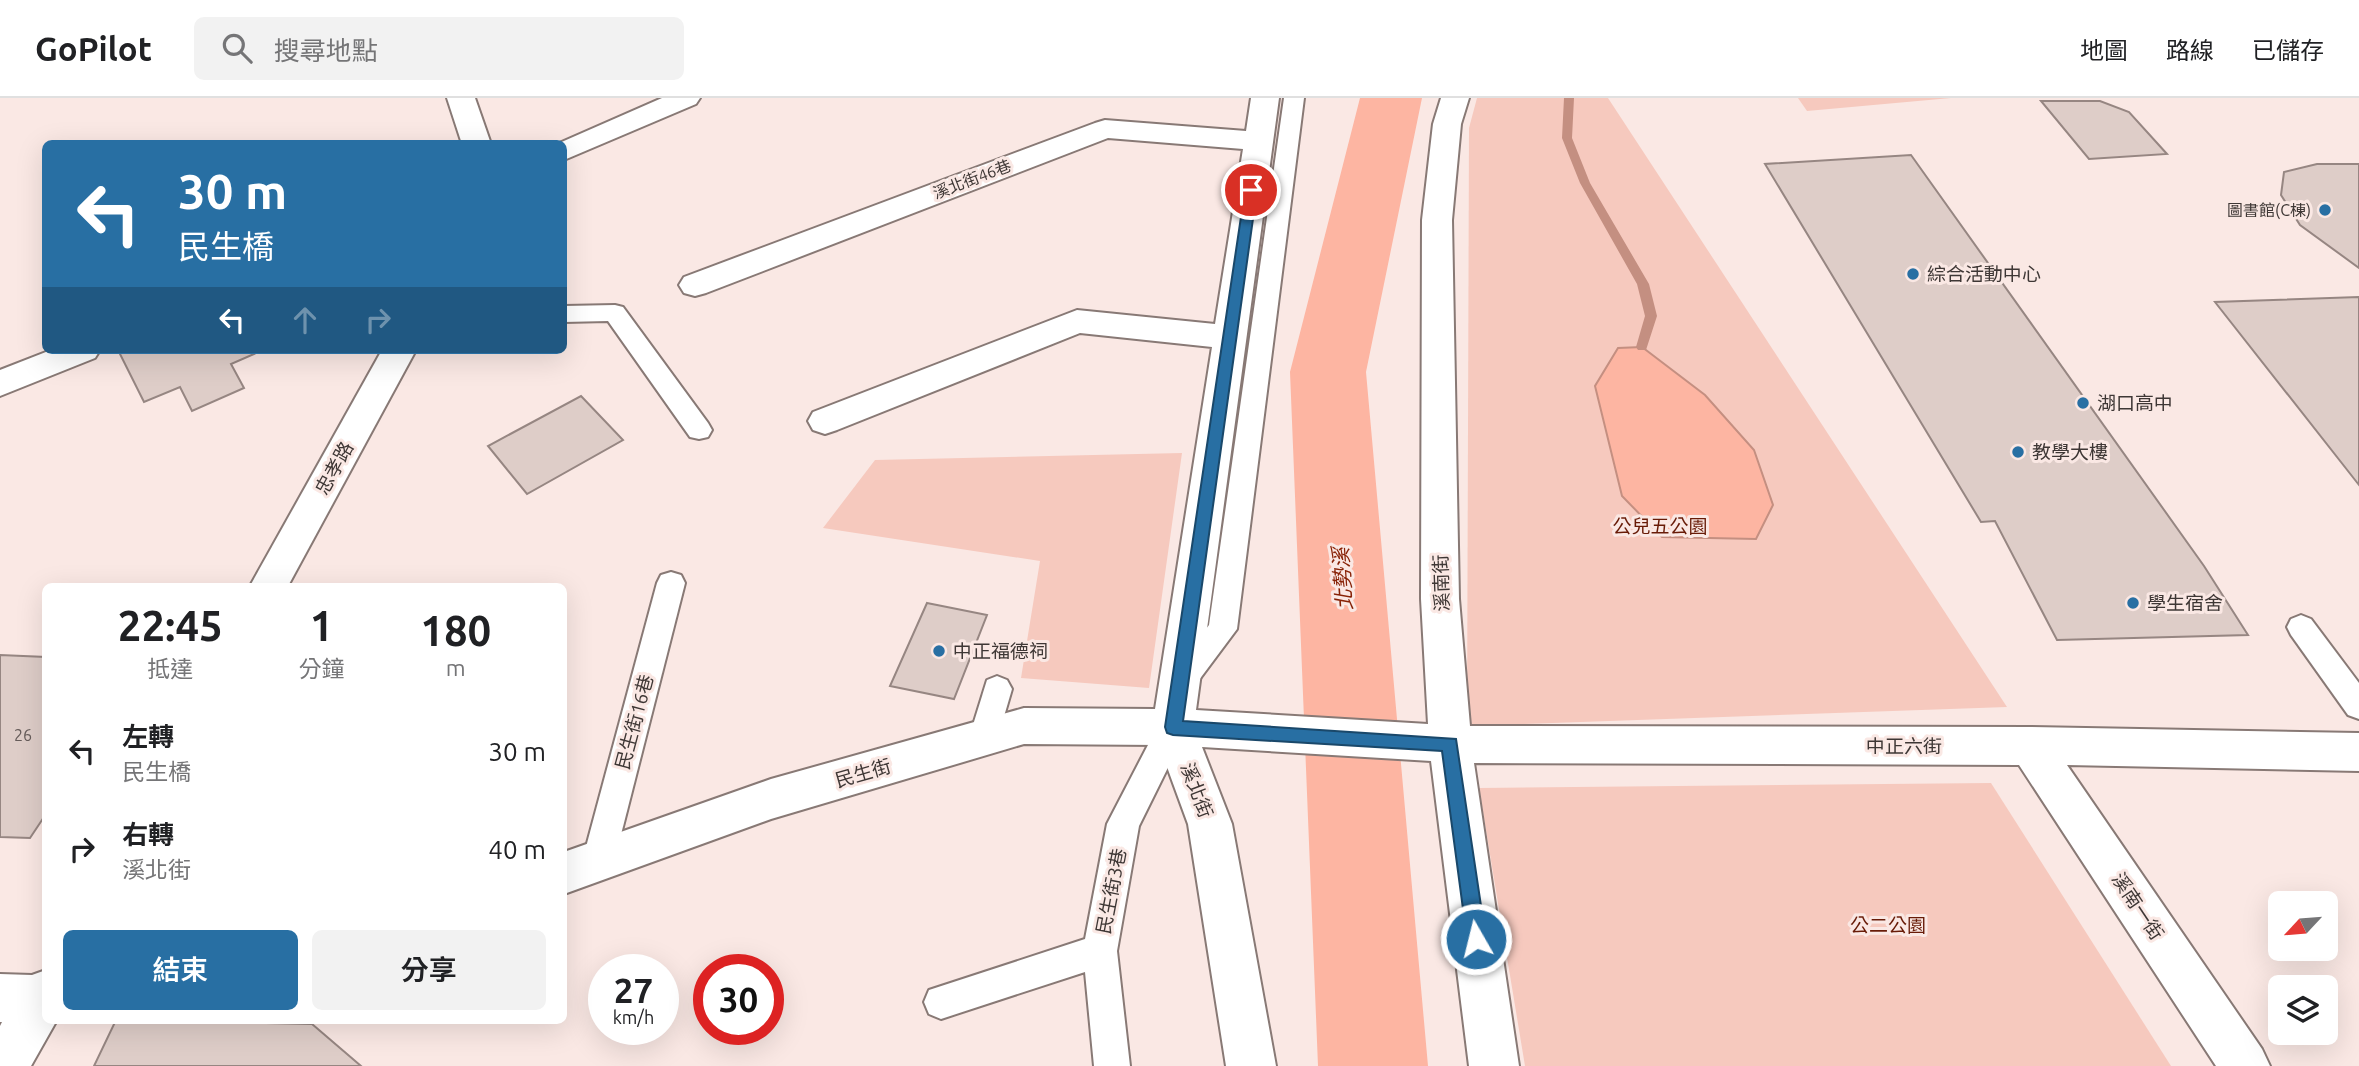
<!DOCTYPE html>
<html lang="zh-TW">
<meta charset="utf-8">
<style>
:root{--surface:#fff;--page:#f2f2f2;--text:#202124;--muted:#757577;--line:#e0e0e0;--accent:#286fa3}
body{margin:0;font-family:Ubuntu,"Noto Sans TC",sans-serif;background:var(--page);color:var(--text);height:100vh;display:flex;flex-direction:column;font-size:26px;white-space:nowrap}
*{box-sizing:border-box;margin:0}
p{font-size:23px;color:var(--muted)}
.icon{flex:none;width:38px;height:38px;fill:none;stroke:currentColor;stroke-width:2;stroke-linecap:round;stroke-linejoin:round}
.map{position:relative;flex:1;overflow:hidden}
.details{position:absolute;left:42px;top:485px;width:525px;height:441px;display:flex;flex-direction:column;background:var(--surface);border-radius:10px;box-shadow:0 7px 28px #0002}
.details>*{flex:none}
.guide{position:absolute;left:42px;top:42px;width:525px;height:214px;border-radius:10px;box-shadow:0 7px 28px #0002;background:#286fa3;color:#fff;overflow:hidden}
.needle{width:46px;rotate:244deg}
.buttons{position:absolute;left:2268px;top:793px;display:grid;gap:14px}
.buttons a{display:grid;place-items:center;width:70px;height:70px;border-radius:10px;background:var(--surface);box-shadow:0 7px 28px #0002;font-size:35px}
.speed{position:absolute;left:588px;top:856px;display:flex;gap:14px;font-size:35px;font-weight:700;text-align:center}
.speed>*{display:grid;place-content:center;width:91px;height:91px;border-radius:50%;background:var(--surface);box-shadow:0 7px 28px #0002;line-height:1}
.speed small{font-size:18px;font-weight:400}
.speed .limit{border:10px solid #d22;background:#fff;color:#111}
.pin{position:absolute;display:grid;place-items:center;width:60px;height:60px;color:#fff;margin:-30px;border:4px solid #fff;border-radius:50%;box-shadow:0 2px 7px #0007}
.me{position:absolute;width:77px;margin:-38px;rotate:352deg;stroke-linejoin:round;filter:drop-shadow(0 0 5px #0008)}
.turn{display:flex;align-items:center;gap:24px;height:147px;padding:0 21px;font-size:32px}
.turn .icon{width:91px;height:91px;stroke-width:2.5}
.turn b{display:block;font-size:49px;line-height:60px}
.lanes{display:flex;align-items:center;height:66px;padding:0 21px;background:#0003;justify-content:center;gap:35px;direction:ltr}
.lanes .off{opacity:.35}
.eta{display:flex;justify-content:space-evenly;align-items:center;height:119px;text-align:center}
.eta b{font-size:42px;font-weight:600;line-height:49px}
.primary-button{display:flex;gap:14px;margin-top:auto;padding:14px 21px}
.primary-button a{flex:1;height:80px;border-radius:10px;background:var(--accent);color:#fff;font-size:28px;font-weight:600;line-height:80px;text-align:center}
.primary-button a+a{background:var(--page);color:var(--text)}
ul{padding:0;list-style:none}
li{display:flex;align-items:center;gap:21px;height:98px;padding:0 21px}
li div{flex:1}
li b{display:block;font-size:26px}
li em{font-style:normal}
header{display:flex;align-items:center;gap:42px;box-sizing:border-box;height:98px;padding:0 35px;background:var(--surface);border-bottom:2px solid var(--line)}
header strong{font-size:33px}
nav{display:flex;gap:38px;margin-inline-start:auto;font-size:24px}
.search{width:490px;height:63px;background:var(--page);display:flex;align-items:center;gap:18px;box-sizing:border-box;padding:0 24px;border-radius:10px;color:var(--muted);font-size:26px}
.map>svg:first-child{display:block}
.green{fill:#f6c9be}
.water{fill:#fdb5a2;stroke:#c48f81;stroke-width:2}
.lines{fill:none;stroke-linecap:round;stroke-linejoin:round}
.stream{fill:#c48f81;fill-rule:evenodd}
.river{fill:#fdb5a2;fill-rule:evenodd}
.building{fill:#decdc8;stroke:#968682;stroke-width:2}
.service-casing{stroke:#887975;stroke-width:4}
.minor-casing{stroke:#887975;stroke-width:4}
.tertiary-casing{stroke:#887975;stroke-width:4}
.service{fill:#fff;fill-rule:evenodd}
.minor{fill:#fff;fill-rule:evenodd}
.tertiary{fill:#fff;fill-rule:evenodd}
.route{fill:#286fa3;stroke:#1a486a;stroke-width:2}
.poi-dot{fill:#286fa3;stroke:#fae8e4;stroke-width:2.5}
.labels{text-anchor:middle;dominant-baseline:central;stroke-width:6;stroke-linejoin:round;paint-order:stroke}
.far-street-label{font-size:16px;fill:#3e3735;stroke:#fae8e4}
.far-poi-label{font-size:16px;fill:#3e3735;stroke:#fae8e4;text-anchor:end}
.number-label{font-size:16px;fill:#665c5a}
.poi-label{font-size:19px;fill:#3e3735;stroke:#fae8e4;text-anchor:start}
.street-label{font-size:19px;fill:#3e3735;stroke:#fae8e4}
.park-label{font-size:19px;fill:#681b07;stroke:#fae8e4}
.water-label{font-size:21px;font-style:italic;fill:#882206;stroke:#fae8e4}
</style>
<header>
<strong>GoPilot</strong>
<div class="search"><svg class="icon" aria-label="search" viewBox="0 0 24 24"><circle cx="10" cy="10" r="6"/><path d="M15 15l6 6"/></svg>搜尋地點</div>
<nav><a>地圖</a><a>路線</a><a>已儲存</a></nav>
</header>
<div class="map">
<svg width="2359" height="968" viewBox="0 0 2359 968">
<rect width="100%" height="100%" fill="#fae8e4"/>
<g class="green">
<path d="M1477 0H1608L2007 609 1467 628 1469 30Z"/>
<path d="M1798 0H1951L1807 13Z"/>
<path d="M1182 355 1149 590 1021 580 1040 463 823 430 875 362Z"/>
<path d="M1991 685 2171 968H1525L1479 690Z"/>
</g>
<path class="water" d="M1642 249 1705 297 1754 352 1773 407 1756 441 1662 439 1622 398 1595 288 1618 250Z"/>
<g class="lines">
<path class="stream" d="M1564 0H1574L1572 40 1590 85 1649 186 1657 218 1646 252H1638L1636 249 1645 218 1637 186 1580 85 1562 40Z"/>
<path class="river" d="M1360 0H1422L1366 274 1428 968H1318L1290 274Z"/>
</g>
<g class="building">
<path d="M2041 3H2100L2129 14 2167 56 2089 61Z"/>
<path d="M1911 57 2204 468 2248 537 2057 542 1995 423 1981 424 1765 66Z"/>
<path d="M2317 66H2359V170L2300 127 2281 97 2284 74Z"/>
<path d="M2359 199V387L2215 204Z"/>
<path d="M118 252H263L231 266 244 290 192 313 180 289 144 304Z"/>
<path d="M581 298 623 342 527 396 488 348Z"/>
<path d="M927 505 987 517 954 601 890 588Z"/>
<path d="M0 557 46 559V716L30 740 0 739Z"/>
<path d="M116 922 312 926 361 968H94Z"/>
</g>
<g class="lines">
<g class="service-casing">
<g id="service">
<path d="M1284 0H1304L1237 531 1190 594 1180 598 1170 594 1165 585 1209 527Z"/>
<path d="M615 207 623 209 708 325 712 332 708 339 699 341 690 339 608 223 564 224V208Z"/>
<path d="M671 474 681 477 685 485 614 764 609 775 598 779 587 775 582 764 657 485 661 477Z"/>
<path d="M2301 517 2311 521 2359 585V621L2348 617 2291 537 2287 529 2291 521Z"/>
<path d="M997 578 1007 582 1012 591 995 649 984 653 973 649 969 640 987 582Z"/>
<path d="M1173 616 1184 620 1188 629 1139 728 1117 853 1130 968H1094L1085 874 941 921 929 916 924 904 929 892 1085 841 1107 726 1162 620Z"/>
</g>
</g>
<g class="minor-casing">
<g id="minor">
<path d="M447 0H475L491 46H462Z"/>
<path d="M1251 0H1279L1196 612 1428 626 1421 501 1422 122 1433 26 1441 0H1469L1461 26 1452 122 1459 501 1470 628 2030 629 2359 635V673L2067 667 2262 951 2270 968H2216L2019 667 1474 665 1519 968H1469L1431 663 1202 649 1232 726 1276 968H1226L1188 726 1159 647 1024 646 771 721 564 796V754L771 681 1024 610 1155 611 1212 249 1080 235 837 332 825 336 813 332 808 323 813 314 1077 212 1215 226 1243 51 1108 40 706 195 695 198 684 195 679 187 684 179 1095 25 1105 22 1246 33Z"/>
<path d="M382 252H416L288 488H250Z"/>
<path d="M46 872V922H57L31 968H0V928L2 924H0V876L32 877Z"/>
</g>
</g>
<g class="tertiary-casing">
<g id="tertiary">
<path d="M662 0H700L696 6 564 62V46H557Z"/>
<path d="M51 252H100L95 260 0 298V272Z"/>
</g>
</g>
<use href="#service" class="service"/>
<use href="#minor" class="minor"/>
<use href="#tertiary" class="tertiary"/>
</g>
<path class="route" d="M1251 88 1257 92 1183 623 1456 641 1486 841 1483 848 1476 850 1470 848 1467 841 1442 653 1173 637 1167 635 1165 629 1245 92Z"/>
<g class="poi-dot">
<circle cx="2325" cy="112" r="7"/>
<circle cx="1913" cy="176" r="7"/>
<circle cx="2083" cy="305" r="7"/>
<circle cx="2018" cy="354" r="7"/>
<circle cx="2133" cy="505" r="7"/>
<circle cx="939" cy="553" r="7"/>
</g>
<g class="labels">
<g class="far-street-label">
<text transform="translate(972 81) rotate(-21)">溪北街46巷</text>
</g>
<g class="far-poi-label">
<text x="2311" y="112">圖書館(C棟)</text>
</g>
<g class="number-label">
<text x="23" y="637">26</text>
</g>
<g class="poi-label">
<text x="1927" y="176">綜合活動中心</text>
<text x="2097" y="305">湖口高中</text>
<text x="2032" y="354">教學大樓</text>
<text x="2147" y="505">學生宿舍</text>
<text x="953" y="553">中正福德祠</text>
</g>
<g class="street-label">
<text transform="translate(334 370) rotate(-61)">忠孝路</text>
<text transform="translate(1441 485) rotate(-92)">溪南街</text>
<text transform="translate(634 624) rotate(-75)">民生街16巷</text>
<text x="1904" y="648">中正六街</text>
<text transform="translate(863 675) rotate(-16)">民生街</text>
<text transform="translate(1197 692) rotate(69)">溪北街</text>
<text transform="translate(1111 793) rotate(-79)">民生街3巷</text>
<text transform="translate(2138 808) rotate(56)">溪南一街</text>
</g>
<g class="park-label">
<text x="1660" y="428">公兒五公園</text>
<text x="1888" y="827">公二公園</text>
</g>
<g class="water-label">
<text transform="translate(1342 481) rotate(-94)">北勢溪</text>
</g>
</g>
</svg>
<div class="buttons">
<a><svg class="needle" viewBox="-14 -14 28 28"><path d="M0-13l5 13h-10z" fill="#e53935"/><path d="M0 13l5-13h-10z" fill="#757577"/></svg></a>
<a><svg class="icon" aria-label="layers" viewBox="0 0 24 24"><path d="M12 4l9 5-9 5-9-5zM3 14l9 5 9-5"/></svg></a>
</div>
<div class="speed"><div>27<small>km/h</small></div><div class="limit">30</div></div>
<div class="pin" style="left:1251px;top:92px;background:#d93025"><svg class="icon" aria-label="arrive" viewBox="0 0 24 24"><path d="M6 21V4h12l-3 4 3 4H6"/></svg></div>
<svg class="me" style="left:1476px;top:841px" viewBox="-20 -20 40 40"><circle r="17" fill="#286fa3" stroke="#fff" stroke-width="3"/><path d="M0-11L8 9 0 5-8 9z" fill="#fff"/></svg>
<div class="guide">
<div class="turn"><svg class="icon" aria-label="left" viewBox="0 0 24 24"><path d="M17 20v-9H6M10 6l-5 5 5 5"/></svg><div><b>30 m</b>民生橋</div></div>
<div class="lanes"><svg class="icon" aria-label="left" viewBox="0 0 24 24"><path d="M17 20v-9H6M10 6l-5 5 5 5"/></svg><svg class="icon off" aria-label="ahead" viewBox="0 0 24 24"><path d="M12 20V5M6 11l6-6 6 6"/></svg><svg class="icon off" aria-label="right" viewBox="0 0 24 24"><path d="M7 20v-9h11M14 6l5 5-5 5"/></svg></div>
</div>
<section class="details">
<div class="eta">
<div><b>22:45</b><p>抵達</p></div>
<div><b>1</b><p>分鐘</p></div>
<div><b>180</b><p>m</p></div>
</div>
<ul>
<li><svg class="icon" aria-label="left" viewBox="0 0 24 24"><path d="M17 20v-9H6M10 6l-5 5 5 5"/></svg><div><b>左轉</b><p>民生橋</p></div><em>30 m</em></li>
<li><svg class="icon" aria-label="right" viewBox="0 0 24 24"><path d="M7 20v-9h11M14 6l5 5-5 5"/></svg><div><b>右轉</b><p>溪北街</p></div><em>40 m</em></li>
</ul>
<div class="primary-button"><a>結束</a><a>分享</a></div>
</section>
</div>
